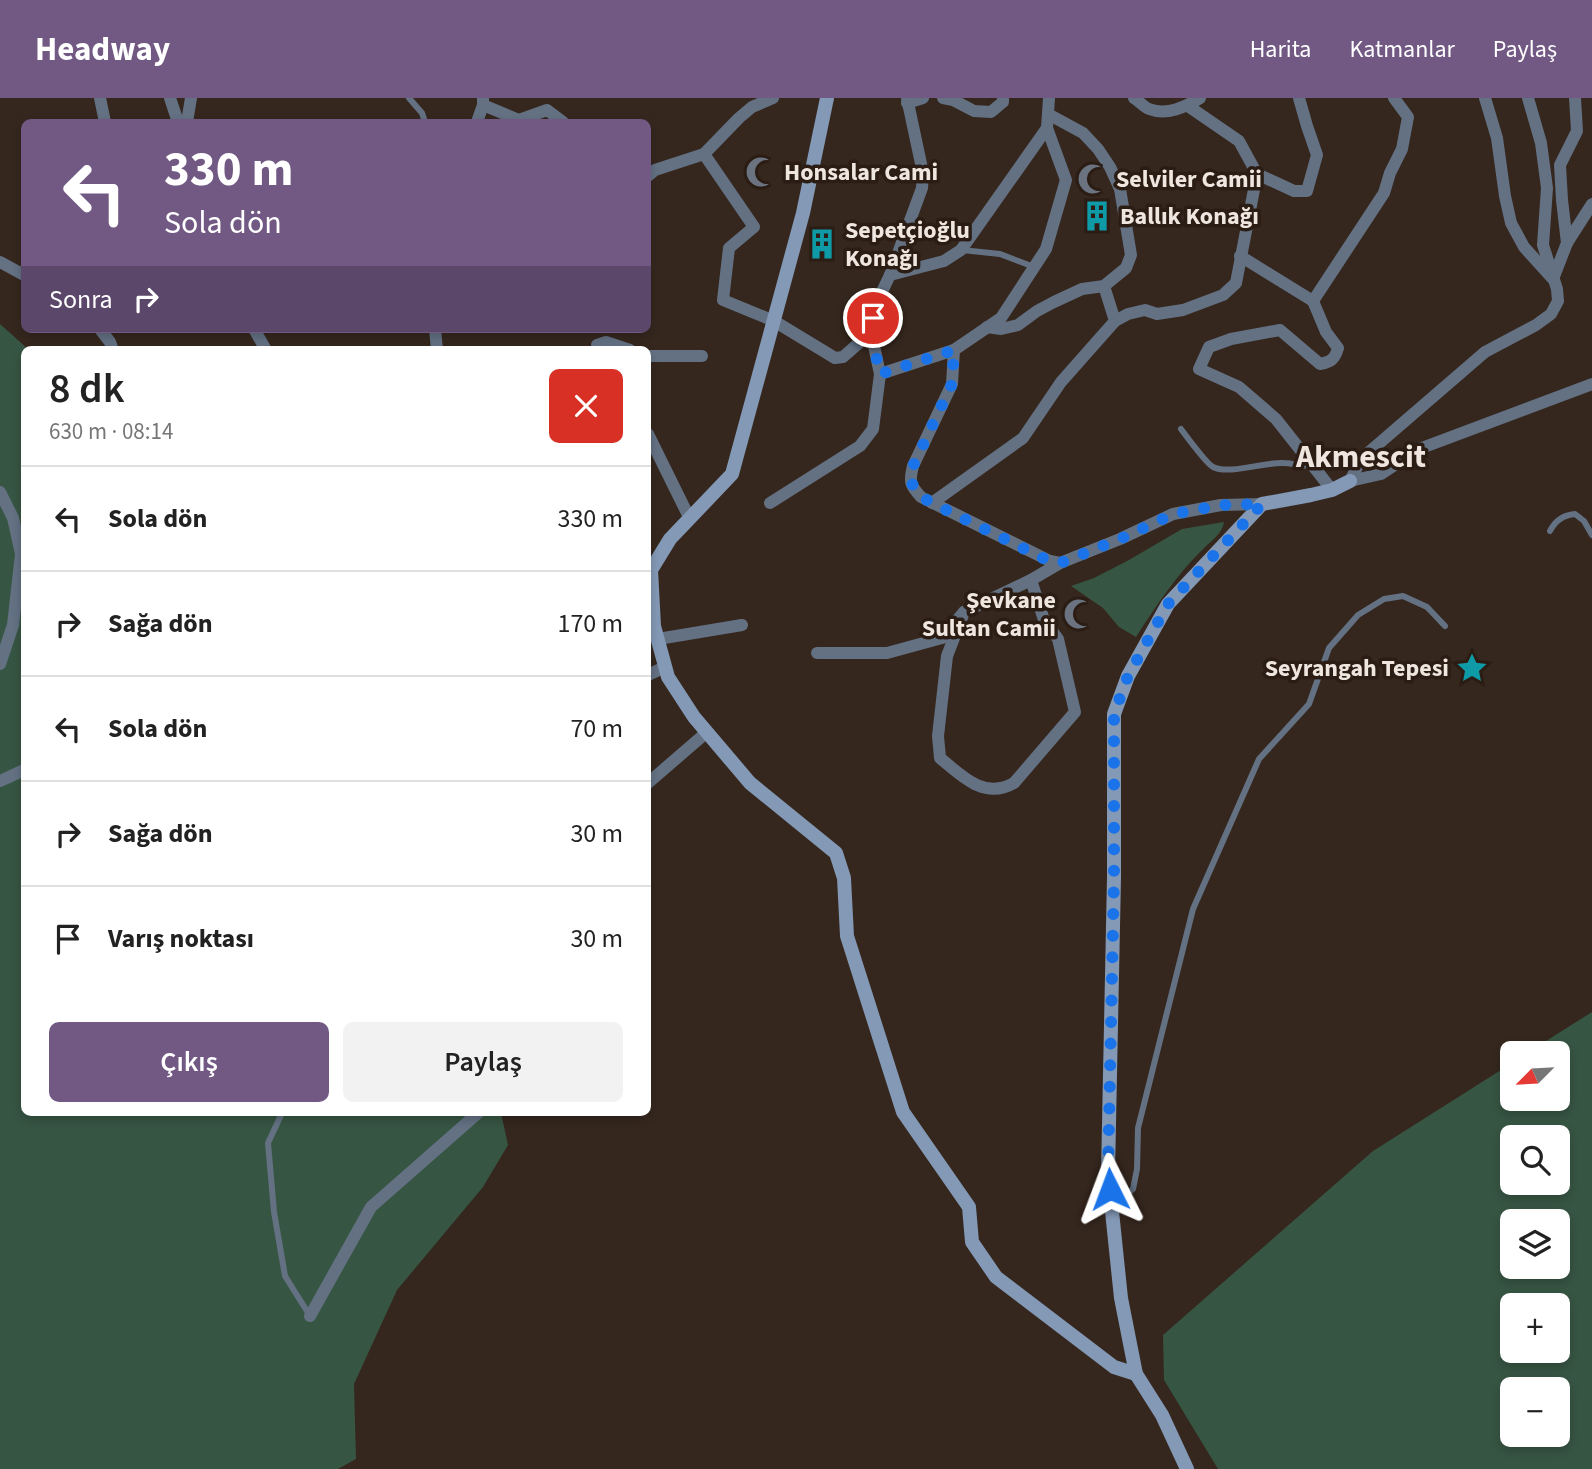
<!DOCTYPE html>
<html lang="tr">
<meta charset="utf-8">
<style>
:root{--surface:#fff;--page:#f2f2f2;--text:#222;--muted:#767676;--line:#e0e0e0;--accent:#725984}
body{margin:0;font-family:"Source Sans 3",sans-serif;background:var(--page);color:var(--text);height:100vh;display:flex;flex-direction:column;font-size:26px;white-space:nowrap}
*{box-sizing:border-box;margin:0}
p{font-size:23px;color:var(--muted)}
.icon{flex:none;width:38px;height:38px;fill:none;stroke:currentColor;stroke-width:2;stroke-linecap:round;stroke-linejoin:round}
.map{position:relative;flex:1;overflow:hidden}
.panel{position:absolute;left:21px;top:248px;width:630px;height:770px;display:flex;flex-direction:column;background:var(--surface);border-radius:10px;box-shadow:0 4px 10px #0003}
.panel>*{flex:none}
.top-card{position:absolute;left:21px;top:21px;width:630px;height:214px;border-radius:10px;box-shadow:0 4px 10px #0003;background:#725984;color:#fff;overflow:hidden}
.needle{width:46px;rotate:246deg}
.controls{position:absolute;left:1500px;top:943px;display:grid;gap:14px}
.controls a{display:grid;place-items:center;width:70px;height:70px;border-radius:10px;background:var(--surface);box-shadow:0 4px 10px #0003;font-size:35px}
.pin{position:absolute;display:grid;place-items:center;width:60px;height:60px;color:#fff;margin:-30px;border:4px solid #fff;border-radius:50%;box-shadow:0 2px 7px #0007}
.me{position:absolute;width:77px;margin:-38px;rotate:357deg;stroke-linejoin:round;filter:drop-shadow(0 0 5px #0008)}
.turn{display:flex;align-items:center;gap:24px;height:147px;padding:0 28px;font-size:32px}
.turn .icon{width:91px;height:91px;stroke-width:2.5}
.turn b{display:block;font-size:49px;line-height:60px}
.then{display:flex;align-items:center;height:66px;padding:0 28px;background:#0003;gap:14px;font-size:26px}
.round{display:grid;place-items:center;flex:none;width:74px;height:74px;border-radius:10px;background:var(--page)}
.head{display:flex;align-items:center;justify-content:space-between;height:119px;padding:0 28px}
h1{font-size:42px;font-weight:600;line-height:52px}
.action{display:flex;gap:14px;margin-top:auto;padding:14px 28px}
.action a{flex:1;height:80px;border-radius:10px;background:var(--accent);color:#fff;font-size:28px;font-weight:600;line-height:80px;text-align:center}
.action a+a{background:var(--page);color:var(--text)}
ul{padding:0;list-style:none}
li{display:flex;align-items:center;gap:21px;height:105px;padding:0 28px;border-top:2px solid var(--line)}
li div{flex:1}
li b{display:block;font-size:26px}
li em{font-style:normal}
header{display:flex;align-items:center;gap:42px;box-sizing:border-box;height:98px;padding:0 35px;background:var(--accent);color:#fff}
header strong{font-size:33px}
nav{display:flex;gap:38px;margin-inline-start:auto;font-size:24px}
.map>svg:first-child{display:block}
.green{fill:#375543;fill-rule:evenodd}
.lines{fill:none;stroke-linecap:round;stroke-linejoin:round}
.service{stroke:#637183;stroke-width:6}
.minor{stroke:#637183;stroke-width:12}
.secondary{stroke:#8399b6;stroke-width:14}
.route{stroke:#1a73e8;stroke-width:12;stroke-dasharray:0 21.6}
.labels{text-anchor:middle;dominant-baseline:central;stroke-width:7;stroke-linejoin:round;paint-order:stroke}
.poi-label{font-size:24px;font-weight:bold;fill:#f0e6e0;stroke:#2b1d14;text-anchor:start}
.district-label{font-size:32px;font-weight:bold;fill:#f0e6e0;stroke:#2b1d14}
</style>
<header>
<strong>Headway</strong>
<nav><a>Harita</a><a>Katmanlar</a><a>Paylaş</a></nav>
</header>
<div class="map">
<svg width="1592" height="1371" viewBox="0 0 1592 1371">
<rect width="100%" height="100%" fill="#35271e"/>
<g class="green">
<path d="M0 226 29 252H24V1015H501L508 1047 483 1089 397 1192 354 1286 356 1361 338 1371H0Z"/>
<path d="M1224 424C1222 436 1212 442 1204 450 1177 476 1156 508 1136 539L1119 529 1103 510 1071 488 1094 480 1129 462 1182 431Z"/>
<path d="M1592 914V1371H1218L1164 1282 1163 1237 1373 1053 1512 965V1001H1558V956L1527 955ZM1512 1040H1558V1085H1512ZM1512 1124H1558V1169H1512ZM1512 1208H1558V1253H1512ZM1512 1292H1558V1337H1512Z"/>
</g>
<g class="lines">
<g class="service">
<path d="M409 0 422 15 425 24"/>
<path d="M962 152 1000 156 1034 169"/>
<path d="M1181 331C1187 339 1206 365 1213 369 1229 377 1264 364 1283 365 1295 365 1297 369 1310 367"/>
<path d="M1550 433C1555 423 1563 417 1575 416L1584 423 1592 437"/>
<path d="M282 1015 268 1045 274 1114 285 1178 310 1218"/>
<path d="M1112 1108 1133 1091 1137 1071 1138 1030 1193 811 1259 661 1309 606 1329 550 1358 517 1384 501 1403 498 1427 509 1445 528"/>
</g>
<g class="minor">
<path d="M100 0 105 24"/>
<path d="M170 0 178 24"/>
<path d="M943 0 953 2 974 13 991 14 1003 4V0"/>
<path d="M1049 0 1047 30 1066 82 1046 151 1001 220 954 252 952 286 913 368C909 384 910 387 921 399L1050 463 1060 465 1120 441 1173 416 1221 407 1262 406"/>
<path d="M1134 0C1139 3 1144 9 1149 11 1167 18 1185 9 1200 0"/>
<path d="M1485 0 1497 40 1505 98 1511 125 1524 149 1553 181 1567 145 1562 102 1560 67 1577 33 1575 0"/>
<path d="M907 5 923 0"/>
<path d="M483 7 519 22 547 12 563 24"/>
<path d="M1188 8 1239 43 1257 76 1294 93H1307L1317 57 1307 28 1299 0"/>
<path d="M187 24 191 0"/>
<path d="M477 24 483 7V0"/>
<path d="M704 56 754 129 729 150 723 202 774 223 835 260 843 259 868 237 877 204 890 177 944 163 961 152 1047 30"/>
<path d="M648 78 655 72 704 56 739 20 752 9 773 0"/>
<path d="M1567 145 1592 106"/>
<path d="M1240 158 1313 203"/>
<path d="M0 164 24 177"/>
<path d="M890 177 922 90 923 75 907 0"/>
<path d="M1115 223 1128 216 1145 212 1157 216 1183 212 1223 197 1236 185 1257 76"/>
<path d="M987 229 1001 231 1018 227 1037 213 1054 204 1082 191 1104 188 1126 170 1131 157 1120 91 1110 69 1098 51 1083 35 1048 16"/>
<path d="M100 231 110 244 113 252"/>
<path d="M254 231 266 252"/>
<path d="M435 231 437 252"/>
<path d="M598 252 597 247 606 244 630 252"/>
<path d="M648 258H702"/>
<path d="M880 276 954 252"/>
<path d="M648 336 689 419"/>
<path d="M1350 383 1361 361 1485 254 1536 227 1551 216 1558 203 1557 191 1543 147 1547 90 1541 45 1528 0"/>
<path d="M1350 383 1381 376 1419 351 1592 286"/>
<path d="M1332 392 1276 321 1239 289 1199 271 1209 249 1231 241 1280 232 1320 266C1331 264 1335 261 1338 250L1326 234 1313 203 1384 95 1390 75 1402 51 1408 19 1394 0"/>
<path d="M0 394 13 420 21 456 13 527 0 566"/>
<path d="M770 405 860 348 873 331 880 276 874 248 868 237"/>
<path d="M932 405 1023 340 1061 284 1115 223 1104 188"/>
<path d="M964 514 947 558 938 638 940 660C962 678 984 702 1014 685L1075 614 1058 541 1044 522 1031 482"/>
<path d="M658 541 742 527"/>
<path d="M817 555H887L942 540 964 514 1031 482 1060 465"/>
<path d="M648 577 665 569"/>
<path d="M0 683 24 672"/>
<path d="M648 685 707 634"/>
<path d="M310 1218 371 1109 478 1015"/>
</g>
<g class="secondary">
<path d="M827 0 803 115 732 376 670 441 651 472 654 528 668 579 694 619 750 685 836 755 844 780 847 838 903 1014 969 1109 972 1144 996 1179 1114 1269 1136 1276"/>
<path d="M1187 1371 1162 1317 1136 1276 1121 1200 1108 1075 1114 779V616L1128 578 1168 506 1262 406 1311 397 1332 392 1350 383"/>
</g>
</g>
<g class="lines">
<path class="route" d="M873 220 868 237 874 248 880 276 954 252 952 286 913 368 910 382C916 393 921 399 932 405L1049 463 1060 465 1120 441 1173 416 1222 407 1262 406 1168 506 1128 578 1114 616V779L1108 1075 1110 1091"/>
</g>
<defs>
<g id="mosque-bare" transform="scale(2.415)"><path d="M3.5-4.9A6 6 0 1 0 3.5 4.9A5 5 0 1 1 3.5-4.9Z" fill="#6b7280" stroke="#2b1d14" stroke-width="2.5" paint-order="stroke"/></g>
<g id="building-bare" transform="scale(2.415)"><path d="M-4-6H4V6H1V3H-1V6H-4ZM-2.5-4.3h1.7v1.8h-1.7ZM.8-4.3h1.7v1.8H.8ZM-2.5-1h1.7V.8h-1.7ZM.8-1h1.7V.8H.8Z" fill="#0f9aa8" stroke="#2b1d14" stroke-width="2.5" paint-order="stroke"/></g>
<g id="sight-bare" transform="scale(2.415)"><path d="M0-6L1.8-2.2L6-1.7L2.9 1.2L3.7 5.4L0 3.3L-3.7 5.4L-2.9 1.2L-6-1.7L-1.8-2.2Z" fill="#0f9aa8" stroke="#2b1d14" stroke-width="2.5" paint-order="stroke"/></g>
</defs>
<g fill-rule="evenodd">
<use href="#mosque-bare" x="761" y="74"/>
<use href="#mosque-bare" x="1093" y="81"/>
<use href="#building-bare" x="1097" y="118"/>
<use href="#building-bare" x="822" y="146"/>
<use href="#mosque-bare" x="1079" y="516"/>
<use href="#sight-bare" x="1472" y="570"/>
</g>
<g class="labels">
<g class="poi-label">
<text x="784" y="74">Honsalar Cami</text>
<text x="1116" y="81">Selviler Camii</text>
<text x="1120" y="118">Ballık Konağı</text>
<text x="845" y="132">Sepetçioğlu<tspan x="845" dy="28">Konağı</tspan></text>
<text x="1056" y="502" text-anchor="end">Şevkane<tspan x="1056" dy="28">Sultan Camii</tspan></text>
<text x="1449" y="570" text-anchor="end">Seyrangah Tepesi</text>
</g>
<g class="district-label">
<text x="1361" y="359">Akmescit</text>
</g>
</g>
</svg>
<div class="controls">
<a><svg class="needle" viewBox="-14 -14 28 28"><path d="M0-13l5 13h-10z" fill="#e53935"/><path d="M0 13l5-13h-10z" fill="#767676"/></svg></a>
<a><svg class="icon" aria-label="search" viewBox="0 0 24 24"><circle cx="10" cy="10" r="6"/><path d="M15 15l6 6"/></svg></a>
<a><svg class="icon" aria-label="layers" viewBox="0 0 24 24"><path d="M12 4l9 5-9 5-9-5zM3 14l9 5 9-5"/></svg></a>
<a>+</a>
<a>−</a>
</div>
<div class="pin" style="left:873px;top:220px;background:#d93025"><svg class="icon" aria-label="arrive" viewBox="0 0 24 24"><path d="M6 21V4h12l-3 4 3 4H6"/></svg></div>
<svg class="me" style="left:1110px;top:1091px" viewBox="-20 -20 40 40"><path d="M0-17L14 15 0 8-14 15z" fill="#1a73e8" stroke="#fff" stroke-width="4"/></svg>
<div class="top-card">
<div class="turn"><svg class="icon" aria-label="left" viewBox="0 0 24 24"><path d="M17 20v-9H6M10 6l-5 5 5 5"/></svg><div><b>330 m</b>Sola dön</div></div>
<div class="then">Sonra<svg class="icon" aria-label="right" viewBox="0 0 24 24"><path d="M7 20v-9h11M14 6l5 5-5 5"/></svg></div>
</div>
<section class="panel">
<div class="head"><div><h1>8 dk</h1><p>630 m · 08:14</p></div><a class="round" style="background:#d93025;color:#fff"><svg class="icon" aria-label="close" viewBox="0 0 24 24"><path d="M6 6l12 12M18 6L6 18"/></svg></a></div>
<ul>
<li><svg class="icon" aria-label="left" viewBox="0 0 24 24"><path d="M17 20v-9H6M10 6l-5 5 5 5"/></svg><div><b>Sola dön</b></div><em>330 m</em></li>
<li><svg class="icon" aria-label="right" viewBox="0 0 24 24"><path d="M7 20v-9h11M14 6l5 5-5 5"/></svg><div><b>Sağa dön</b></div><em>170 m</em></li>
<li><svg class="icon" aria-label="left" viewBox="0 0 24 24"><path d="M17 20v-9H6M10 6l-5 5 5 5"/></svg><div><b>Sola dön</b></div><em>70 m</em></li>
<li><svg class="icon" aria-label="right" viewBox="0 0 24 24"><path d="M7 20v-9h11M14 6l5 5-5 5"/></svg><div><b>Sağa dön</b></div><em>30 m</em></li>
<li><svg class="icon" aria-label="arrive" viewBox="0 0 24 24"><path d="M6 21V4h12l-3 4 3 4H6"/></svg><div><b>Varış noktası</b></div><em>30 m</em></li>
</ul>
<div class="action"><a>Çıkış</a><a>Paylaş</a></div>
</section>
</div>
